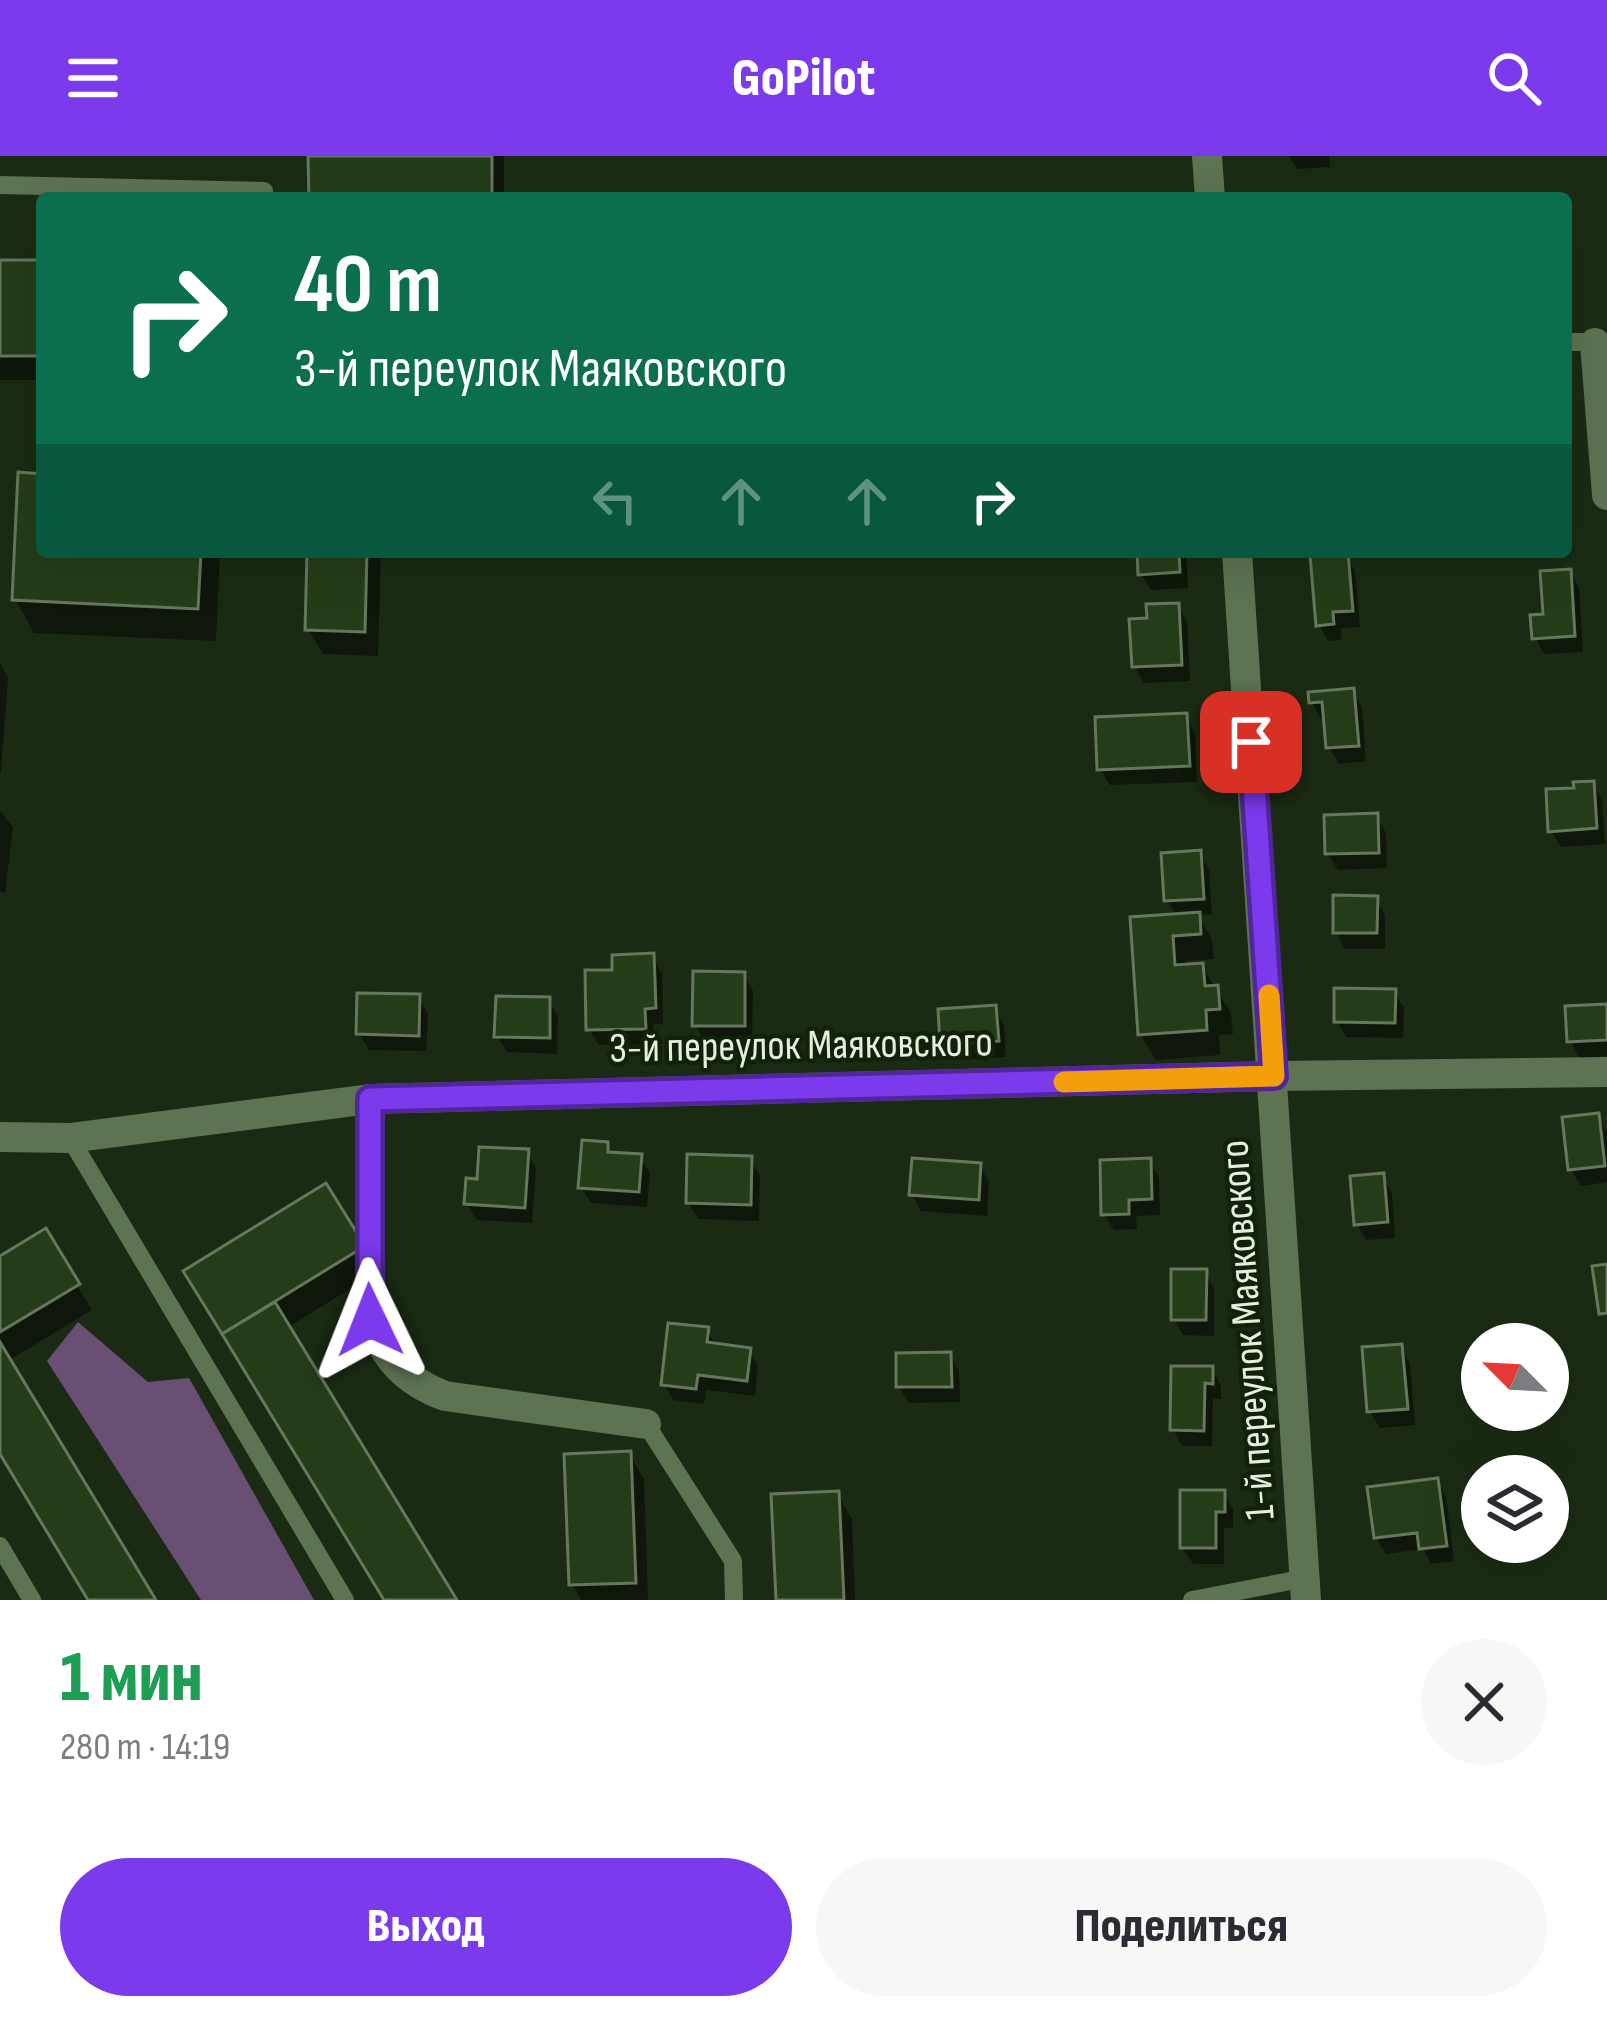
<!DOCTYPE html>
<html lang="ru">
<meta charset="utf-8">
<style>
:root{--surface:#fff;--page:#f7f7f7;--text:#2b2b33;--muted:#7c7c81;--accent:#7c3aed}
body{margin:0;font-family:"Sofia Sans Condensed",sans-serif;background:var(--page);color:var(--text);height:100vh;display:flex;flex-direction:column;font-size:45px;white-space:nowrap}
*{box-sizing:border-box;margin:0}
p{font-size:39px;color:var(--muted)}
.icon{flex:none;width:66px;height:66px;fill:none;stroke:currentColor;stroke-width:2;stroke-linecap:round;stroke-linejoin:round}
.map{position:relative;height:1444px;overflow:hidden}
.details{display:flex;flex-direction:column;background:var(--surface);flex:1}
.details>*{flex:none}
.hud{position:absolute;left:36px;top:36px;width:1536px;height:366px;border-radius:12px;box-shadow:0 12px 48px #0002;background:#0b6e4f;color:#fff;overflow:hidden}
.needle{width:78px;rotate:294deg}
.tools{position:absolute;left:1461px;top:1167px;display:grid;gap:24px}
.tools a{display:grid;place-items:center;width:108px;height:108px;border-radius:50%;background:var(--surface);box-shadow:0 12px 48px #0002;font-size:60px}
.pin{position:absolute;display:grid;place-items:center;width:102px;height:102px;color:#fff;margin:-51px;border-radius:24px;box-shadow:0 6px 18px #0006}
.me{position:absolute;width:132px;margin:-66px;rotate:358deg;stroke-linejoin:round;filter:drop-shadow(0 0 9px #0008)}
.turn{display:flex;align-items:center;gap:42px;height:252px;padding:0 60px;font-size:54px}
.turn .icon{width:156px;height:156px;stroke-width:2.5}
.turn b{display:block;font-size:84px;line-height:102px}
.lanes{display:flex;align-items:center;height:114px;padding:0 60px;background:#0003;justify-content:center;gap:60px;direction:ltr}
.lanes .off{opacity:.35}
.round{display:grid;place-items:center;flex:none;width:126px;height:126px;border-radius:63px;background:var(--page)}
.head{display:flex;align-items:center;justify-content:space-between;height:204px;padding:0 60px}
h1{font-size:72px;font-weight:800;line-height:90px;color:#1e9e55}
.button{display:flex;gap:24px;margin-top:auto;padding:24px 60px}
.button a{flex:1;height:138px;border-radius:72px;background:var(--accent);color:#fff;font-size:48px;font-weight:800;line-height:138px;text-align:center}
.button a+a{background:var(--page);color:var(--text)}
header{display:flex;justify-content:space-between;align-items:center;height:156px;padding:0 60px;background:var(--accent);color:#fff;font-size:54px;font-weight:800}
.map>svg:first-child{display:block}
.forest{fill:#694f73}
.shadow{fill:#0007}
.building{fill:#253c18;stroke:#65775c;stroke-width:3}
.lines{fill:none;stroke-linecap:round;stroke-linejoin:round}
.service{stroke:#5d7352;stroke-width:18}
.minor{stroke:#5d7352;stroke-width:30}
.tertiary{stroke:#5d7352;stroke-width:30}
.route-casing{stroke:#51269a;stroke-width:30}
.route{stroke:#7c3aed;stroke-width:21}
.slow{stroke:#f59e0b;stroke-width:21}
.labels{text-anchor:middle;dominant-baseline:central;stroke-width:9;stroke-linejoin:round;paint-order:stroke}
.street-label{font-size:42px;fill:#e4efe0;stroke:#12210a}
</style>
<header><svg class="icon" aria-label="menu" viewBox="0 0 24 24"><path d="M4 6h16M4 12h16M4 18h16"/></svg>GoPilot<svg class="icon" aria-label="search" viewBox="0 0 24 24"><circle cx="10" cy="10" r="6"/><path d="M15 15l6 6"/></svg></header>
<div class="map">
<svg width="1607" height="1444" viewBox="0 0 1607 1444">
<rect width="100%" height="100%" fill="#1b2b13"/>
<path class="forest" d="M78 1166 148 1226 189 1222 314 1444H201L47 1205Z"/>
<g class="shadow">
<path d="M311 0H504V42H312Z"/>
<path d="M1289 0H1329L1330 11 1297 13Z"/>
<path d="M0 107 42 110V224H0Z"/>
<path d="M42 321V396H220L216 485 34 477 15 443Z"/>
<path d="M310 396H381L378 500 323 498 308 473Z"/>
<path d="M1140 396H1186L1188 432 1151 434 1141 418Z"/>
<path d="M1346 398 1355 415 1360 471 1341 472 1342 484 1328 485 1319 469Z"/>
<path d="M1569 416 1579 432 1583 496 1544 498 1535 482Z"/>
<path d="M1178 450 1187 466 1190 525 1144 527 1135 511 1150 465Z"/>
<path d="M0 507 8 522 1 616H0Z"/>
<path d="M1352 535 1362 551 1366 605 1339 608 1329 591 1327 562 1321 563 1312 546Z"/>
<path d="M1186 561 1195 577 1197 626 1110 629 1100 613Z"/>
<path d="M1593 628 1602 644 1605 688 1561 691 1551 675 1577 635Z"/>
<path d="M0 655 13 671 5 737 0 736Z"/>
<path d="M1376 660 1386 677 1387 712 1338 714 1328 698Z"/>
<path d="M1200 698 1209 714 1212 758 1198 759 1212 784 1214 803 1186 805V811L1202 810 1231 857 1233 878 1219 879 1220 899 1155 904 1141 879 1177 761 1167 744Z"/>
<path d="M1376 743 1385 759V793H1345L1336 776Z"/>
<path d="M652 801 662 817 663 868H653L654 888 599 889 589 873 615 816Z"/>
<path d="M744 819 753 835 752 886 704 885 695 869Z"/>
<path d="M1394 836 1404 852 1403 882 1346 881 1337 865Z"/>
<path d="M418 841 428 858 426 895 369 894 359 877Z"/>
<path d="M549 844 558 861 557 898 507 896 497 880Z"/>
<path d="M1607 851V900L1580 902 1570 885Z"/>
<path d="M995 853 1004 869 1006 901 953 904 943 888Z"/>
<path d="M1597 960 1607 976V1026L1581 1030 1571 1013Z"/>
<path d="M606 989 612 999 640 1001 650 1017 647 1051 591 1047 581 1031Z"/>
<path d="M527 996 536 1013 532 1067 477 1064 467 1048 480 1026Z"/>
<path d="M750 1003 760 1019 759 1065 698 1063 689 1047Z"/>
<path d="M1149 1005 1159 1021 1160 1059 1136 1060 1137 1073 1114 1074 1104 1058Z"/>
<path d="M980 1010 989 1026 987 1060 921 1055 912 1038Z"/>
<path d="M1382 1020 1392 1037 1395 1082 1366 1084 1357 1068Z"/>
<path d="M325 1031 377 1116 287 1172 454 1444H386L201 1141Z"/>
<path d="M45 1076 92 1154 8 1205 152 1444H91L0 1294V1103Z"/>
<path d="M1205 1116 1214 1132V1180L1183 1179 1174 1163Z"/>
<path d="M707 1174 716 1190 749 1194 758 1211 755 1240 706 1234 704 1248 673 1244 664 1228Z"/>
<path d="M1400 1191 1410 1208 1415 1269 1380 1272 1370 1256Z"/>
<path d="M950 1199 959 1216 960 1246 909 1247 899 1231Z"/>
<path d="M1212 1213 1221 1230V1243H1213L1212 1290H1182L1173 1273Z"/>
<path d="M629 1298 644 1323 648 1444H581L572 1428Z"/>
<path d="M1437 1325 1446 1341 1454 1405 1431 1408 1423 1393 1386 1398 1376 1381Z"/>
<path d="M1223 1337 1233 1353V1372H1224V1408H1193L1183 1392Z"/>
<path d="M837 1338 852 1363 855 1444H779L774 1341Z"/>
</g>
<g class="building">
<path d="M308 0H492V42H309Z"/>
<rect x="0" y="104" width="42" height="96"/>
<path d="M18 316 42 318V396H201L198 453 12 444Z"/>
<path d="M307 396H367L365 476 305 474Z"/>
<path d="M1137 396H1179L1180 416 1138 419Z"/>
<path d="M1348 396 1353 455 1333 456 1334 468 1316 470 1310 399Z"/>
<path d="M1571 413 1575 480 1532 483 1530 459 1543 458 1540 415Z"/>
<path d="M1179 447 1182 509 1132 511 1129 463 1147 462 1146 448Z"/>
<path d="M1354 532 1359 590 1326 592 1322 546 1309 547 1308 536Z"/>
<path d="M1187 557 1190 610 1097 614 1095 561Z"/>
<path d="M1594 625 1597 672 1548 676 1546 633 1574 632 1573 626Z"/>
<path d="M1378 657 1379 697 1325 698 1324 659Z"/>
<path d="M1201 694 1204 743 1164 745 1161 697Z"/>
<path d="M1333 739 1378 740 1377 777H1333Z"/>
<path d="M1200 756 1201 778 1173 780 1175 809 1203 807 1205 830 1218 829 1220 853 1206 854 1207 874 1138 879 1130 761Z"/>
<path d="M654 797 656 852 645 853 646 873 586 874 585 814H612V799Z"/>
<path d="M693 815 745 816V870H692Z"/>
<path d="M1334 832 1396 833 1395 867 1334 866Z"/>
<path d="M357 837 420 838 419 880 356 878Z"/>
<path d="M496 840 550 841V882L494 881Z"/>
<path d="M1607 848V884L1567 886 1565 850Z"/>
<path d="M996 849 999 885 940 889 938 853Z"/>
<path d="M1599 957 1605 1010 1568 1014 1562 961Z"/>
<path d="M582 984 608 986V996L642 998 639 1036 578 1032Z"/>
<path d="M479 991 529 993 525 1052 464 1048 466 1022 477 1023Z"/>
<path d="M687 998 752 1000 751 1049 686 1047Z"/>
<path d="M912 1002 981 1007 979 1044 909 1039Z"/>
<path d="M1151 1002 1152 1043 1129 1044V1058L1101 1059 1100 1004Z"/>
<path d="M1384 1017 1388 1066 1354 1069 1350 1020Z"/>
<path d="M326 1027 365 1090 222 1178 183 1115Z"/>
<path d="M46 1072 80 1128 0 1176V1100Z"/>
<path d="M1607 1108V1157L1599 1158 1592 1110Z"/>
<path d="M1171 1113H1207L1206 1164H1171Z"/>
<path d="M275 1146 457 1444H384L222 1178Z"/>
<path d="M668 1167 709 1171 707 1186 751 1192 747 1225 698 1219 696 1233 661 1229Z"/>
<path d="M0 1186 156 1444H88L0 1298Z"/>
<path d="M1402 1188 1408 1253 1367 1256 1362 1191Z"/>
<path d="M951 1196 952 1231H896V1197Z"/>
<path d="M1171 1210H1213V1228L1205 1227 1204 1275 1170 1274Z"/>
<path d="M631 1295 636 1427 569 1429 564 1298Z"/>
<path d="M1438 1322 1447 1390 1419 1393 1417 1377 1374 1382 1367 1331Z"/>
<path d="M1180 1334H1225V1356H1216V1392H1180Z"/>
<path d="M839 1335 844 1444H776L771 1338Z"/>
</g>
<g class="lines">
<g class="service">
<path d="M0 29 264 35"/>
<path d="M1566 186H1603"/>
<path d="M70 982 345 1444"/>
<path d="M646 1268 733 1405 734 1444"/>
<path d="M0 1390 32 1444"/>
<path d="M1192 1444 1306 1422"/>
</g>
<g class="minor">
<path d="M1595 187 1607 339"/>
<path d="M370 943V1164C386 1203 405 1225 445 1240L646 1268"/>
<path d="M0 981 70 982 370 943 1275 920 1607 916"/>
</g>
<g class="tertiary">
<path d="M1207 0 1210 42"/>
<path d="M1237 396 1306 1444"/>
</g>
</g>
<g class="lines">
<g class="route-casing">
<path id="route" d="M370 1164V943L1274 920 1251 586"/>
</g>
<use href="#route" class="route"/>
<path class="slow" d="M1064 926 1274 920 1269 839"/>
</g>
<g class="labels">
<g class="street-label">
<text transform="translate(801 890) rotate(-1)">3-й переулок Маяковского</text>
<text transform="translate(1248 1174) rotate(-94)">1-й переулок Маяковского</text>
</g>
</g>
</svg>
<div class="tools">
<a><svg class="needle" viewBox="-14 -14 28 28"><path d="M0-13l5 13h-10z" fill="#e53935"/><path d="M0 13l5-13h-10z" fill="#7c7c81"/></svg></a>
<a><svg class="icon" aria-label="layers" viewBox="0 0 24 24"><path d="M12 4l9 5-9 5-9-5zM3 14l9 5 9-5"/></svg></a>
</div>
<div class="pin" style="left:1251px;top:586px;background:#d93025"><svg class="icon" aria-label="arrive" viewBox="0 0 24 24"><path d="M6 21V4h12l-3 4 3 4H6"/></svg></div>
<svg class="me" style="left:370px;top:1164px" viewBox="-20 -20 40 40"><path d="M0-17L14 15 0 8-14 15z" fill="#7c3aed" stroke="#fff" stroke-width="4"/></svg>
<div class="hud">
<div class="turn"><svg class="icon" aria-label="right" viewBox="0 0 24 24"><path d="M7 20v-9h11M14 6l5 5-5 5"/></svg><div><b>40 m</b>3-й переулок Маяковского</div></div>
<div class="lanes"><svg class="icon off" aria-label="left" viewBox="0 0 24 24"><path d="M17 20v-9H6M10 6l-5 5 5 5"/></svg><svg class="icon off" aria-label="ahead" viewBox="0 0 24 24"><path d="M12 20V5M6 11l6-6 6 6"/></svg><svg class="icon off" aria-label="ahead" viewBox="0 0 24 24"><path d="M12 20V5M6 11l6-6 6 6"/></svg><svg class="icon" aria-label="right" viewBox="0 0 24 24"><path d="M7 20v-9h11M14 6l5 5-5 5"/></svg></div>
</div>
</div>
<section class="details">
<div class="head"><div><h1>1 мин</h1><p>280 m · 14:19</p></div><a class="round"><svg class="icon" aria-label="close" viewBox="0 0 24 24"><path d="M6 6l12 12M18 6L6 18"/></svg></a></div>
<div class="button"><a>Выход</a><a>Поделиться</a></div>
</section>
